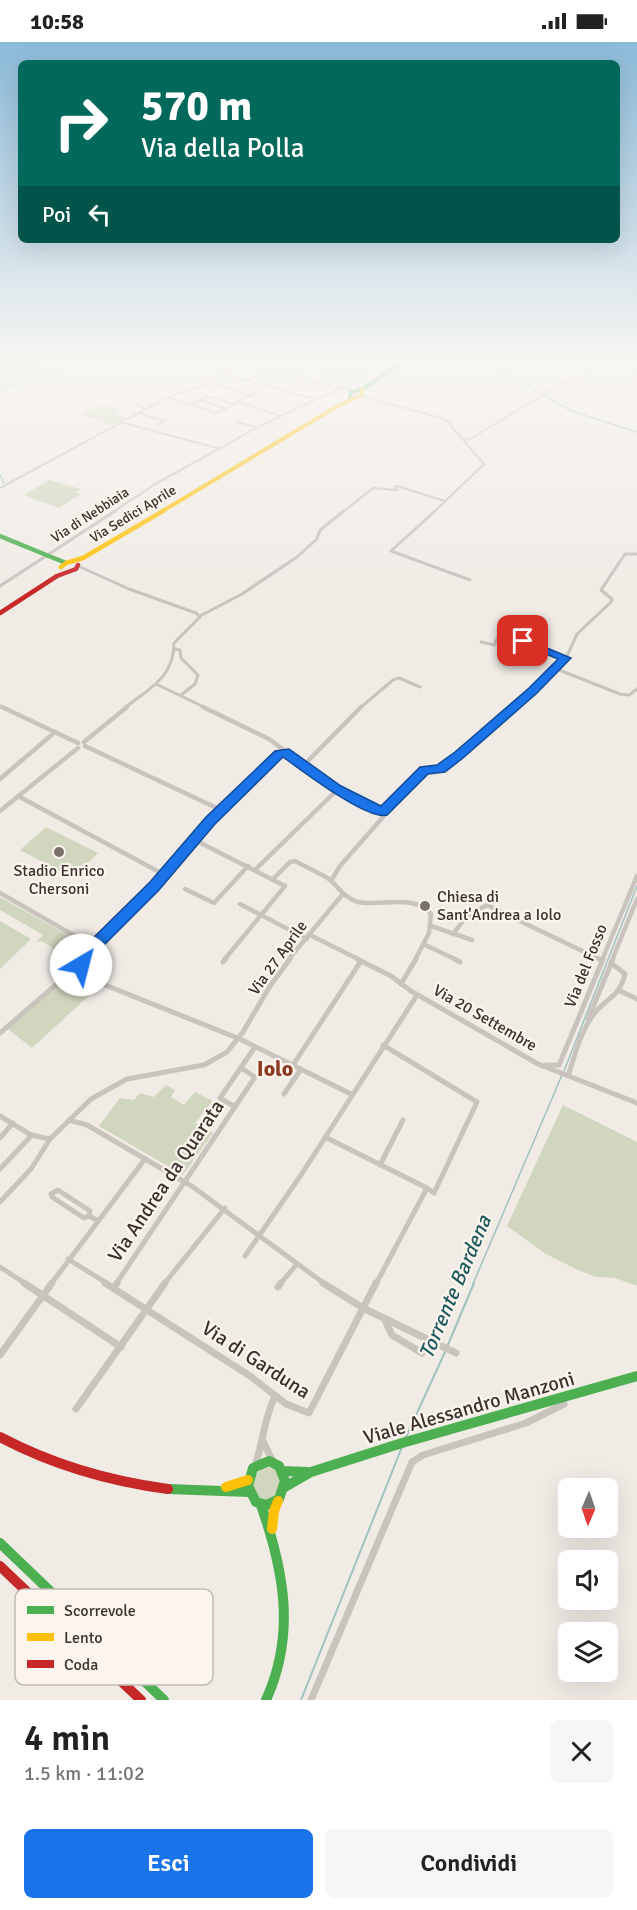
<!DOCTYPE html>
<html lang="it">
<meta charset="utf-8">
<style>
:root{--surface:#fff;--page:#f6f6f6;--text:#222;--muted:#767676;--accent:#1a73e8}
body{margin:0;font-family:Signika,sans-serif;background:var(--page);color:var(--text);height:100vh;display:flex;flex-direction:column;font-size:22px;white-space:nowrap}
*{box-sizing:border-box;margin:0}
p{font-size:20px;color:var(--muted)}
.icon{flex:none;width:33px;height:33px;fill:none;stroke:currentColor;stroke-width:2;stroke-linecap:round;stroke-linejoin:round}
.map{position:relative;height:1658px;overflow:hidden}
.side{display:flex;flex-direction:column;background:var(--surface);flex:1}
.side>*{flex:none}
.guide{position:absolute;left:18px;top:18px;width:602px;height:183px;border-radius:9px;box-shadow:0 6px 24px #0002;background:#00695c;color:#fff;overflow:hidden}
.needle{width:39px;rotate:182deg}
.buttons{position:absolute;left:558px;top:1436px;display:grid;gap:12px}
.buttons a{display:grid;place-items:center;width:60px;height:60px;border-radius:9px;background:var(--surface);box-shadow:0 6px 24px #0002;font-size:30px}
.pin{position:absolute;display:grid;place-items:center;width:51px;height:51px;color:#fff;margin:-26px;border-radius:12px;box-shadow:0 3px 9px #0006}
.me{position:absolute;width:66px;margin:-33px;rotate:37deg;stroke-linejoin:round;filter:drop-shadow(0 0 4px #0008)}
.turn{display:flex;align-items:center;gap:21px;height:126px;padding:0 24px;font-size:27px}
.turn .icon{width:78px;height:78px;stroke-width:2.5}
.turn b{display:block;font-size:42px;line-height:51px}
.then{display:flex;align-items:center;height:57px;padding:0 24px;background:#0003;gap:12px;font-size:22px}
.round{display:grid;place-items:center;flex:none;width:63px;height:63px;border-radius:9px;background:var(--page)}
.overview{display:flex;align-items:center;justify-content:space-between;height:102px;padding:0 24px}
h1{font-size:36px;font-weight:600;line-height:45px}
.primary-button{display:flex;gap:12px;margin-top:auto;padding:12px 24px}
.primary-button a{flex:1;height:69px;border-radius:9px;background:var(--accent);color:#fff;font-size:24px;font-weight:600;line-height:69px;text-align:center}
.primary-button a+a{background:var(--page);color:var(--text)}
.status{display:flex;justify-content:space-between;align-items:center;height:42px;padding:0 30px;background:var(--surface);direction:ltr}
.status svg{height:16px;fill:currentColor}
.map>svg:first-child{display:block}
.green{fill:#d1d6bf}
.water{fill:#a1c2c1}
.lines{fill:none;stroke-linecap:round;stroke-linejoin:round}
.stream-far1{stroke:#a1c2c1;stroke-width:1.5}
.stream{stroke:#a1c2c1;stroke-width:2}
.street-far4{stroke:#c9c3be;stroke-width:2}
.street-far3{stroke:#c9c3be;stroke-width:3}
.street-far2{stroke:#c9c3be;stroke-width:4.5}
.street-far1{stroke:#c9c3be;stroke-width:5}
.street{stroke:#c9c3be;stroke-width:7}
.fast-far2{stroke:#4caf50;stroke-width:4}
.fast-far1{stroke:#4caf50;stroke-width:4.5}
.fast{stroke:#4caf50;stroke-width:10}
.slow-far2{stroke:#ffc107;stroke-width:4}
.slow-far1{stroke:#ffc107;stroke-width:4.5}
.slow{stroke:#ffc107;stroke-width:10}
.jam-far1{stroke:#c62828;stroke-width:4.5}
.jam{stroke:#c62828;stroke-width:10}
.route{fill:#1a73e8;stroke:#114b97;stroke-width:1.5}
.poi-dot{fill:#7a716c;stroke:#fbf5ee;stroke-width:2}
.labels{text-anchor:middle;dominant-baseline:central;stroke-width:4.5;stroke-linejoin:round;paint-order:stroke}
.far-street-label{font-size:14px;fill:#3b302b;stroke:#fbf5ee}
.poi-label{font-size:16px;fill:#3b302b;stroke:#fbf5ee}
.street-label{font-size:16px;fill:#3b302b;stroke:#fbf5ee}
.near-street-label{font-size:20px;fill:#3b302b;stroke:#fbf5ee}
.near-water-label{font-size:21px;font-style:italic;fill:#1f5a5e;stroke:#fbf5ee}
.district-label{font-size:22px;font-weight:bold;fill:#8c3b22;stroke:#fbf5ee}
.key{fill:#fbf5ee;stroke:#c1bab4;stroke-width:1.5}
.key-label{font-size:16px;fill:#3b302b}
</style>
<div class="status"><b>10:58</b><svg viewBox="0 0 49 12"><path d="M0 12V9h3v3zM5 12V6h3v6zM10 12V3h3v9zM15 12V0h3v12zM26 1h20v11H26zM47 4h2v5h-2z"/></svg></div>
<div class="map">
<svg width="637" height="1658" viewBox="0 0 637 1658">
<rect width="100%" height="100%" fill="#f0ebe5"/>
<g class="green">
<path d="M0 317H89L0 348Z"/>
<path d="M279 321 297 326 277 337 279 338 277 340 252 336Z"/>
<path d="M104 363 120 368 115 372 126 376 112 383 78 372Z"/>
<path d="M49 438 80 447 76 450 81 452 59 466 24 453Z"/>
<path d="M46 785 98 811 73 836 20 808Z"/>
<path d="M0 855 87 904 88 906C71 922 59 908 41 899L36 900 43 893 0 868Z"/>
<path d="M0 879 31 897 0 927Z"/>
<path d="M70 932 94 949 32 1006 8 987Z"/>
<path d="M166 1043 175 1048 171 1055 184 1063 195 1050 213 1059 195 1081 213 1091 183 1133 99 1084 120 1056 134 1058 140 1051 154 1055Z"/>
<path d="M563 1063 637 1100V1244L615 1236 596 1235 580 1229 546 1212 507 1184Z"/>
<path d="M266 1425 275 1427 281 1442 277 1452 269 1458 260 1457C249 1445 251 1432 266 1425Z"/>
</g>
<path class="water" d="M7 317H50L26 330 0 331V319Z"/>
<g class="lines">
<g class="stream-far1">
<path d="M480 317 571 369 637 390"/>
<path d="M0 349 92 317"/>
<path d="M0 433 4 441"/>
<path d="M564 1029 637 844"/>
<path d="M473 1242 562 1033"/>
</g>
<g class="stream">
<path d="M447 1305 474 1241"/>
<path d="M406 1395 445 1310"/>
<path d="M301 1658 402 1405"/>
</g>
<g class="street-far4">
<path d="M281 317 351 335"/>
<path d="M337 317 366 325"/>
<path d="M586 318 637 328"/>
<path d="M222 332 315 357"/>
<path d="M200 333 214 338"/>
<path d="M289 334 336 345"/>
<path d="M245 339 284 318"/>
<path d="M210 341 252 354"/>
<path d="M338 346 354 349"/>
<path d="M361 354 445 377 484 422 434 470"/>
<path d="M168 355 217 371 307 324"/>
<path d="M200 358 226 367"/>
<path d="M238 360 281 374"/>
<path d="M136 363 145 367"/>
<path d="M189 363 207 354 234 362"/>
<path d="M138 371 165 379 159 382"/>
<path d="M120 380 221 407"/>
<path d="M237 380 256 385"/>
<path d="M464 398 470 397 556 345 585 333 593 319"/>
<path d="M0 446 168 355 210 341 245 317"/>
<path d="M113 470 157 441 262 383 338 347 377 317"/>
<path d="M343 470 373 446 397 448 395 445 397 444 445 459"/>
</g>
<g class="street-far3">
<path d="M435 469 391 509 470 538"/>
<path d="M78 524 129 547 196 571 200 575 174 601C174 636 149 646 125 666"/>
<path d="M0 544 115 469"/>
<path d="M200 574 242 552 297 515 317 497 320 488 344 469"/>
<path d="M481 600 494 603 499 593H502L566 616"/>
<path d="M174 607 180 608 181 616 198 633 195 642 181 653"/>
<path d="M554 626 620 652 629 653 637 647"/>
<path d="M156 642 206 666"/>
<path d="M0 664 5 666"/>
<path d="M360 666 393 638 399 636 420 645"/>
<path d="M512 666 566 616 577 592 611 560 612 557 601 548 625 512H637"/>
</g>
<g class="street-far2">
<path d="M2 665 78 701"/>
<path d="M203 665 269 697 337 748 383 770"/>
<path d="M84 700 127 665"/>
<path d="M85 704 221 768"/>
<path d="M304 723 361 665"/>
<path d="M0 737 55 690"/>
<path d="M18 754 163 832"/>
<path d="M0 769 78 706"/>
<path d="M383 770 424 728 440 727 514 665"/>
<path d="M193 797 285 844 224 918"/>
<path d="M255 828 337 748"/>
<path d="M274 836 290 820 295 819C306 825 318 830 329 837 339 845 344 856 358 860 382 865 413 851 431 872L429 891 415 918"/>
<path d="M331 839 340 824 383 775V770"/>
<path d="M185 847 214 861 248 824"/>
<path d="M0 851 94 905"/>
<path d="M240 862 307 897"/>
<path d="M431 884 472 898"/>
<path d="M453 892 466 875 487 863 601 918"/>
<path d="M310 893 360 918"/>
<path d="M423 902 457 918"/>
<path d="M72 918 85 913"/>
<path d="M83 918 87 911 154 844 210 779 279 712 284 710"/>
<path d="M288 918 342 853"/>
<path d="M602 918 637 834"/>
<path d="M612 918 637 857"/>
</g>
<g class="street-far1">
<path d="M357 917 391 934 411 949 538 1022 637 1061"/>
<path d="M454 917 460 920"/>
<path d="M599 917 601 918"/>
<path d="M223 920 226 917"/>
<path d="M68 926 73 928 79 926 84 917"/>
<path d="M68 927 71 919 76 917"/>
<path d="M75 928 105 943 240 997 351 1052"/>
<path d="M401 942 416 917"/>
<path d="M620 949 637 957"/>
<path d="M588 977 613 917"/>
<path d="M0 991 73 928"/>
<path d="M293 1023 361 919"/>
<path d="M546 1023H559L603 917"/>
<path d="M568 1034C575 1013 580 990 594 972 607 955 619 956 625 932L611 921"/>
<path d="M284 1052 301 1027"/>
<path d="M235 1065 220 1056 255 1005"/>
<path d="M0 1074 31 1093 50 1097"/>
<path d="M69 1078 87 1083 193 1145 325 1242"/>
<path d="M325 1095 427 1146"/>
<path d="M0 1096 13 1081"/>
<path d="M380 1123 403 1078"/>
<path d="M0 1127 32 1093"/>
<path d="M58 1148 90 1169 89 1174 84 1176 52 1155 51 1152Z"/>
<path d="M0 1160 31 1127 50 1097 91 1057 127 1037 204 1023 227 1010 243 990 270 944 290 917"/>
<path d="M89 1174 97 1178"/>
<path d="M245 1214 301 1133 417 953"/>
<path d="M68 1217 108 1242"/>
<path d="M0 1225 26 1242"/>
<path d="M51 1242 145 1117"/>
<path d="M116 1242 255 1035 241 1026"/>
<path d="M164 1242 225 1166"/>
<path d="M280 1242 297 1222"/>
<path d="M376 1242 427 1146 434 1151 477 1060 383 1003"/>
</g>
<g class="street">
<path d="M24 1241 121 1305"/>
<path d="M105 1241 250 1334 286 1362 309 1371 376 1241"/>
<path d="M323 1241 363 1266 456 1311"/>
<path d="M278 1245 281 1241"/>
<path d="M114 1246 117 1241"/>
<path d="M385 1278 392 1293 422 1311"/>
<path d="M0 1313 52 1241"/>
<path d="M76 1367 165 1241"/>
<path d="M263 1399 272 1418"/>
<path d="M255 1424C263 1401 264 1376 275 1354"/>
<path d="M311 1658 412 1420 423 1413 526 1381 564 1362"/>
</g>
<path class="fast-far2" d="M350 357 351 350 363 347 408 317"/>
<path class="fast-far1" d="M0 494 66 521"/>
<g class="fast">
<path d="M269 1419 279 1424 285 1439 279 1457 267 1463 256 1460 248 1444 253 1426Z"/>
<path d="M282 1429 307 1430"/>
<path d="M285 1445 311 1430 402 1401 637 1334"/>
<path d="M168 1447 249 1450"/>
<path d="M261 1463C284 1529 296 1592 266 1658"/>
<path d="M0 1501 164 1658"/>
</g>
<path class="slow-far2" d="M161 470 336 365 362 353 363 347"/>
<path class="slow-far1" d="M61 525 66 521 83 516 163 469"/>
<g class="slow">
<path d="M226 1445 248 1438"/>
<path d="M272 1487 274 1469 278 1459"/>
</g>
<path class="jam-far1" d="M0 571 57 534 76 527 78 523"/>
<g class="jam">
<path d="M0 1395C53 1423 108 1439 168 1447"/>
<path d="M0 1524 141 1658"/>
</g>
</g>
<linearGradient id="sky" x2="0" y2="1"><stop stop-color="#8bbad8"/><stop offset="0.58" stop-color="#f8f6f3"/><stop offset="1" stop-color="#f8f6f3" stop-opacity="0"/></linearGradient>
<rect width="637" height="549" fill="url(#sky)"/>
<path class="route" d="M523 596 571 616 537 651 463 716 445 730 428 732 387 773C368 779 301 728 283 715L215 782 159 848 92 915 86 927H76L74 923 82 907 150 840 206 775 275 709 289 707 341 744 381 764 420 725 437 723 455 710 529 646 558 617 519 601V597Z"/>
<g class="poi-dot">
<circle cx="59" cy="810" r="6"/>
<circle cx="425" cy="864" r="6"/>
</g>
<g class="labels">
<g class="far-street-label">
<text transform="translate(133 472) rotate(-31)">Via Sedici Aprile</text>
<text transform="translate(90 473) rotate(-33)">Via di Nebbiaia</text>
</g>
<g class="poi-label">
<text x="59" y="829">Stadio Enrico<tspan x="59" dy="18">Chersoni</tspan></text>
<text x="437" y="855" text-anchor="start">Chiesa di<tspan x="437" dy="18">Sant'Andrea a Iolo</tspan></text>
</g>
<g class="street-label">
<text transform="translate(278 916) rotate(-54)">Via 27 Aprile</text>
<text transform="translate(586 924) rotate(-68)">Via del Fosso</text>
<text transform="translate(485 976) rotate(30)">Via 20 Settembre</text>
</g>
<g class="near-street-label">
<text transform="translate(166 1139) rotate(-56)">Via Andrea da Quarata</text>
<text transform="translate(256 1318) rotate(33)">Via di Garduna</text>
<text transform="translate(469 1366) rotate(-16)">Viale Alessandro Manzoni</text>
</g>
<g class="near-water-label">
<text transform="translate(455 1245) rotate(-67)">Torrente Bardena</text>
</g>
<g class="district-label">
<text x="275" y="1026">Iolo</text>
</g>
</g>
<rect x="15" y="1547" width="198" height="96" rx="9" class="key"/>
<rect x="27" y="1564" width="27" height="8" fill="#4caf50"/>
<rect x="27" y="1591" width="27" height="8" fill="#ffc107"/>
<rect x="27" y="1618" width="27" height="8" fill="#c62828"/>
<g class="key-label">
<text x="64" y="1574">Scorrevole</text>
<text x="64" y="1601">Lento</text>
<text x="64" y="1628">Coda</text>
</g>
</svg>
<div class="buttons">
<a><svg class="needle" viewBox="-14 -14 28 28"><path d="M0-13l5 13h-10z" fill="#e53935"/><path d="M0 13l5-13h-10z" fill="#767676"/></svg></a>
<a><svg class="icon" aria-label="sound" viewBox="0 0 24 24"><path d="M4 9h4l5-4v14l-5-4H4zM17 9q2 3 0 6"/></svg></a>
<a><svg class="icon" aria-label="layers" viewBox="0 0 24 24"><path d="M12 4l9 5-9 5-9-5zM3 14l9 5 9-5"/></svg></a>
</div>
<div class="pin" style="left:523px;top:599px;background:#d93025"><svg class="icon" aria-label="arrive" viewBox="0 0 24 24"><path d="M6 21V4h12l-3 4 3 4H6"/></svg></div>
<svg class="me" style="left:81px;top:923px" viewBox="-20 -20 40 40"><circle r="19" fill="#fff"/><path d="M0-13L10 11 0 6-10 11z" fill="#1a73e8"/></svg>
<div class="guide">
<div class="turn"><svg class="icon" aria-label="right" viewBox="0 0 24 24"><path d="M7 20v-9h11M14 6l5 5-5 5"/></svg><div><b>570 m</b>Via della Polla</div></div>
<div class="then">Poi<svg class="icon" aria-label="left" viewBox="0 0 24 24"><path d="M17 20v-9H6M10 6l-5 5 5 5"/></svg></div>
</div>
</div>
<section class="side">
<div class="overview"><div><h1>4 min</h1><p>1.5 km · 11:02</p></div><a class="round"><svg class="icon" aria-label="close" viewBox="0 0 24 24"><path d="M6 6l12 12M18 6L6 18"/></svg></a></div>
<div class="primary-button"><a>Esci</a><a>Condividi</a></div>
</section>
